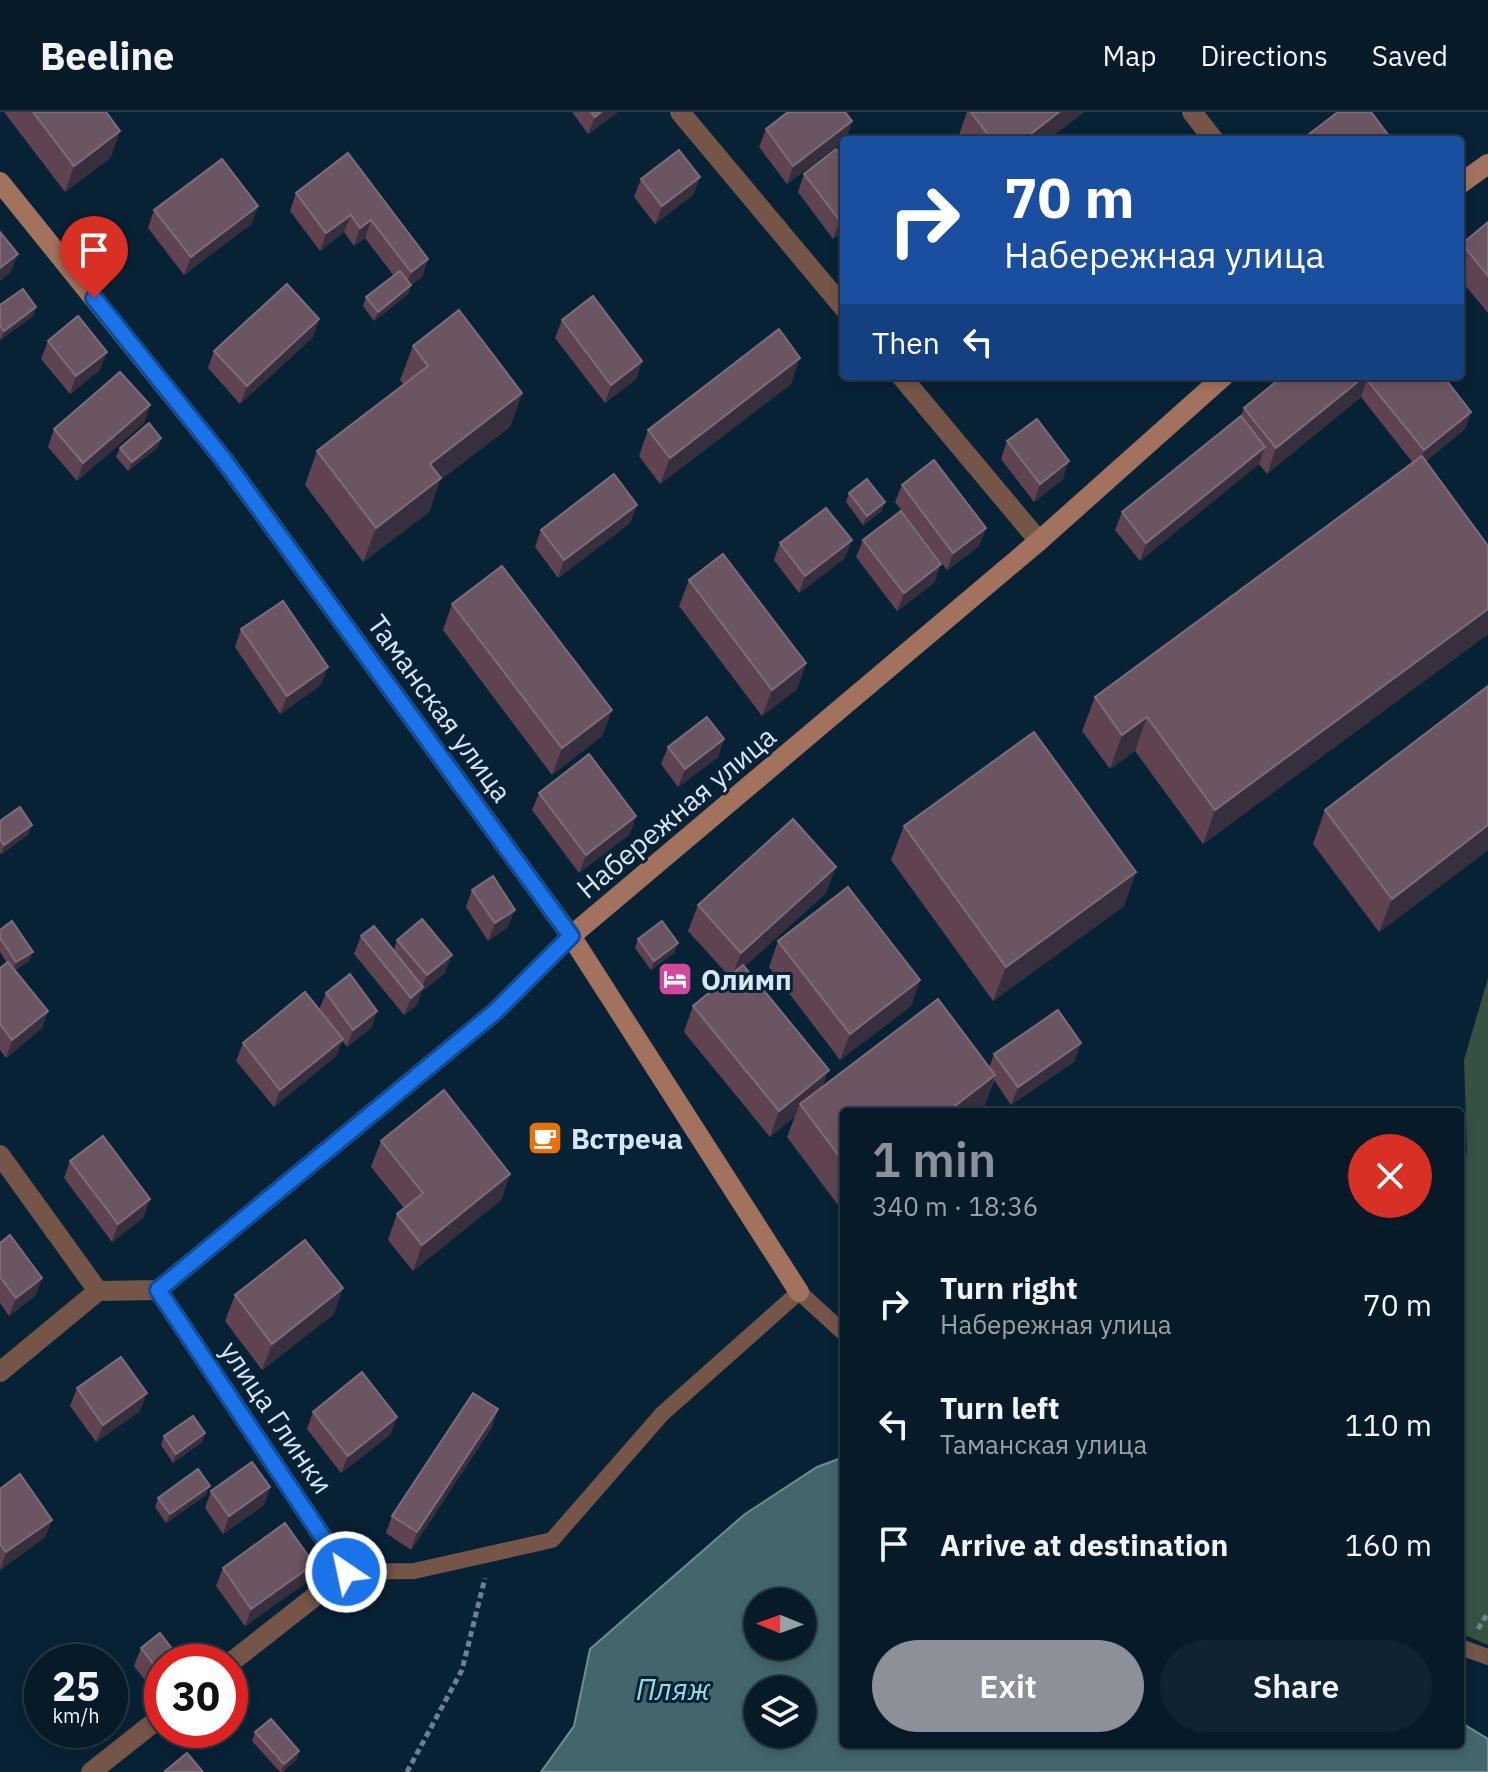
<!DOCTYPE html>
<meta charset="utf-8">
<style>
:root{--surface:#061a28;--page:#0f2330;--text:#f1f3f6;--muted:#98a1a8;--line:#273845;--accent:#8c9099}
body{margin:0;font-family:"IBM Plex Sans",sans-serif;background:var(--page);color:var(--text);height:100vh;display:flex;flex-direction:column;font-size:30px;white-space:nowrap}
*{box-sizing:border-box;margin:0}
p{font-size:26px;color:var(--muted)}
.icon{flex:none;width:44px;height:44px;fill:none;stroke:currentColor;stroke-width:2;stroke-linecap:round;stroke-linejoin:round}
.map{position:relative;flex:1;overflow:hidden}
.drawer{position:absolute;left:840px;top:996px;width:624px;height:640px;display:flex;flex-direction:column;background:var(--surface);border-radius:8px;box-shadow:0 4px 12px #0003,0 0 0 2px var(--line)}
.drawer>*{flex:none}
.top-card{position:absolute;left:840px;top:24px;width:624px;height:244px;border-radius:8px;box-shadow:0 4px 12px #0003,0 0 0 2px var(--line);background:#1a4fa0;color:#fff;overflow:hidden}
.needle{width:52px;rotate:271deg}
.tools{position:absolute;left:744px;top:1476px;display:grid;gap:16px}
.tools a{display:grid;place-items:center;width:72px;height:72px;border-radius:50%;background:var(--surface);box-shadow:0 4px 12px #0003,0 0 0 2px var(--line);font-size:40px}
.speed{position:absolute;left:24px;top:1532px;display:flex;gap:16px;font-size:40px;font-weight:700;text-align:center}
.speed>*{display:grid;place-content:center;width:104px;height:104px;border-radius:50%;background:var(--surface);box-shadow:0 4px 12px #0003,0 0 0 2px var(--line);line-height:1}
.speed small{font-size:20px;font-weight:400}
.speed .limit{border:12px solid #d22;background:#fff;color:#111}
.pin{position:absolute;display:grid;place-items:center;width:68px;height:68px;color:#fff;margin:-82px -34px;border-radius:50% 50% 50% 0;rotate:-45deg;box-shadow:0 0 8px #0007}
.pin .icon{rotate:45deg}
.me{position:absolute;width:88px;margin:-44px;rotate:326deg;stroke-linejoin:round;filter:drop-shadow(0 0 6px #0008)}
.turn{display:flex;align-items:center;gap:28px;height:168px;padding:0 32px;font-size:36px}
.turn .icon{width:104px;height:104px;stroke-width:2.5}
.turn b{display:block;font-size:56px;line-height:68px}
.then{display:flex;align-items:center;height:76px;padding:0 32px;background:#0003;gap:16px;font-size:30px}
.round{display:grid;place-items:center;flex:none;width:84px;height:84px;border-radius:42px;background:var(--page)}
.summary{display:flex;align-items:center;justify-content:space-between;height:136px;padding:0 32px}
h1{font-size:48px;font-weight:600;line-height:60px;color:var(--accent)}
.action{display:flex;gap:16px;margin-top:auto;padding:16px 32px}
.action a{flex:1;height:92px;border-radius:48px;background:var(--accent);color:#fff;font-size:32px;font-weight:600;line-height:92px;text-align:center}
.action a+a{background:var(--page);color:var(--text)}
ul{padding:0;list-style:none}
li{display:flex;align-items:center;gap:24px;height:120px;padding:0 32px}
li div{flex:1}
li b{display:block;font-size:30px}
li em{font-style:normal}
header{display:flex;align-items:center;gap:48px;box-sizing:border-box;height:112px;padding:0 40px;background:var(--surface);border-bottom:2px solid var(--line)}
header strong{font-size:38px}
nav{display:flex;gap:44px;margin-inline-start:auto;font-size:28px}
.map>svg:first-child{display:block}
.forest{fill:#365041}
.water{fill:#43666c;stroke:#6f8c95;stroke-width:2;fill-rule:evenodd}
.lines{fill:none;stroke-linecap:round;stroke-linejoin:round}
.path{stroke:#6d8192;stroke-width:5;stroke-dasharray:6 4;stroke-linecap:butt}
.lane{stroke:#745548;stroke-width:16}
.street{stroke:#745548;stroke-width:20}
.secondary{stroke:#a3725f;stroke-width:20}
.wall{fill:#5f4350}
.shaded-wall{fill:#372f3e}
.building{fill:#6c5562;stroke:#7d6c79;stroke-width:2}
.route-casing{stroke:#114b97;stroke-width:20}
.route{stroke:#1a73e8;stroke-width:14}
.labels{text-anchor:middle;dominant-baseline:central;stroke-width:6;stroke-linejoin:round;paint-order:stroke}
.street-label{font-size:28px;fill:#d7e6f4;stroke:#082235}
.poi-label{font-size:28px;font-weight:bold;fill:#d7e6f4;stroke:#082235;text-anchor:start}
.water-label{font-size:30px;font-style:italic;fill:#95dbe6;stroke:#082235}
</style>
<header>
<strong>Beeline</strong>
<nav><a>Map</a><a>Directions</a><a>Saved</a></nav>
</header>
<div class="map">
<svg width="1488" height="1660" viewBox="0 0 1488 1660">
<rect width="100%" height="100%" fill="#082235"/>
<path class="forest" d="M1488 866V1533L1460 1521V1051L1467 1041 1464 948Z"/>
<path class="water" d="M844 1345V1632H1460V1610L1488 1627V1660H541L574 1614 590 1537 745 1402 817 1355ZM758 1490H802V1534H758ZM758 1578H802V1622H758Z"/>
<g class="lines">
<g class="path">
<path d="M1478 1517 1488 1501"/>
<path d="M407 1660 462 1558 485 1466"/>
</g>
<g class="lane">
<path d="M346 1460 414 1459 552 1428 662 1302 799 1180 844 1221"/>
<path d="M1460 1535 1488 1545"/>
</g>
<g class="street">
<path d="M680 0 844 196"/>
<path d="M1192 0 1214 28"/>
<path d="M901 264 1039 429"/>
<path d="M0 1043 98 1179"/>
<path d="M158 1178 346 1460 230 1551"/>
<path d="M0 1260 98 1179 158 1178 496 899 571 824"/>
<path d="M91 1660 162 1604"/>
</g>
<g class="secondary">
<path d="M0 70 224 348 571 824 799 1180"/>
<path d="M1460 72 1488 52"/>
<path d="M571 824 1039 429 1224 264"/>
</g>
</g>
<g class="wall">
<path d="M4 0H106L111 45 65 80Z"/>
<path d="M572 0H618L588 22Z"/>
<path d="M967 0H1084L1047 28H963L959 23Z"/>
<path d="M852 9 846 27 787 72 759 35 766 17Z"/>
<path d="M348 41 428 147 422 165 411 173 408 182 374 209 363 194 366 185 394 164 365 126 354 134 344 120 320 139 290 99 296 81Z"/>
<path d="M844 48V119L833 127 798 80 804 62Z"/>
<path d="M700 65 693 83 655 112 634 85 641 67Z"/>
<path d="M258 94 251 112 184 163 148 116 154 98Z"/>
<path d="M1488 110V201L1460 167V136L1462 132Z"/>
<path d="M0 193 36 195 33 204 0 228Z"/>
<path d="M319 207 313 225 240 292 208 256 214 239Z"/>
<path d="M562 208 642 249 636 267 605 291 555 226Z"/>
<path d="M48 229 100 258 70 282 41 247Z"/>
<path d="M413 234 522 281 510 315 440 368 429 400 363 450 305 373 317 339 404 273 400 268Z"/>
<path d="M1283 264H1443L1471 300 1465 317 1426 349 1488 434V522L1203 732 1135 639 1110 657 1082 619 1095 585 1413 351 1361 285 1267 362 1259 352 1140 449 1115 418 1122 400 1241 304 1244 296Z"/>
<path d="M791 272 660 372 639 344 648 318Z"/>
<path d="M150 293 144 311 77 369 48 335 54 317Z"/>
<path d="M161 326 158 335 128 359 116 345 120 336Z"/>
<path d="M1007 329 1063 367 1034 390 1001 347Z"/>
<path d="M902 373 986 416 979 434 947 458 895 390Z"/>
<path d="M849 381 882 399 863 413 846 390Z"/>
<path d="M637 393 630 411 558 466 535 435 541 418Z"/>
<path d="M863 428 935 470 897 499 856 445Z"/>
<path d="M780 431 845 446 799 481 774 448Z"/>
<path d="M689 468 806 551 797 577 762 604 679 494Z"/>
<path d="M452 492 612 598 602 624 552 663 443 518Z"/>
<path d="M241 517 321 573 280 602 235 535Z"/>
<path d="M1488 574V738L1379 820 1313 732 1325 698Z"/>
<path d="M724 627 718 645 678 675 661 652 668 635Z"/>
<path d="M539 681 636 704 630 722 579 761 532 698Z"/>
<path d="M0 709 29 722 1 742 0 741Z"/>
<path d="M904 714 1136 760 1124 794 993 889 891 748Z"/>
<path d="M472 778 508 815 488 829 466 795Z"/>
<path d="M826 781 744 855 823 974 989 956 994 942 1075 949 1011 993 994 968 983 997 979 1000H844V1101L787 1025 795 1004 770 1025 684 920 693 894 729 864 688 819 698 793Z"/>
<path d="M0 818 29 849 15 858 48 899 42 916 6 946 0 938V856L7 851 0 840Z"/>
<path d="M361 824 394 838 397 828 445 861 421 880 417 893 404 903 354 842Z"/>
<path d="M638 827 675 840 651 858 635 836Z"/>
<path d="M778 829 920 868 911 894 840 948 769 855Z"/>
<path d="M326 881 377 899 371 916 347 935 342 929 336 944 274 995 236 949 243 931 319 898Z"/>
<path d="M381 1029 510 1062 501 1088 413 1159 388 1128 397 1102 404 1096 371 1055Z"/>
<path d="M70 1049 144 1105 112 1130 64 1066Z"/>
<path d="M0 1131 36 1183 9 1204 0 1191Z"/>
<path d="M235 1183 334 1202 262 1258 225 1209Z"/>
<path d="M77 1276 140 1299 96 1330 70 1294Z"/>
<path d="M313 1300 391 1322 341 1361 307 1317Z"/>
<path d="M492 1315 411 1438 386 1421 392 1404Z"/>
<path d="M205 1321 202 1330 173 1351 161 1333 164 1324Z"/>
<path d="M270 1375 264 1393 223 1422 205 1396 211 1379Z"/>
<path d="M0 1377 52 1408 45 1425 0 1458Z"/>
<path d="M206 1383 166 1411 155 1395 158 1386Z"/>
<path d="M223 1456 307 1470 245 1514 216 1474Z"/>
<path d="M141 1536 180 1547 179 1550H162V1574L154 1580 134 1554Z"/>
<path d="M255 1620 299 1639 296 1648 282 1660H280L252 1629Z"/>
</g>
<g class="shaded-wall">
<path d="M601 0H618L588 22 595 5Z"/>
<path d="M1059 0H1084L1047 28H1023Z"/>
<path d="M852 9 846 27 787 72 793 54Z"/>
<path d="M120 19 111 45 65 80 74 54Z"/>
<path d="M700 65 693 83 655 112 662 94Z"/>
<path d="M258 94 251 112 184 163 191 145Z"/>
<path d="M351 103 344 120 320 139 326 121Z"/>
<path d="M844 106V119L833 127 840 109Z"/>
<path d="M371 108 365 126 354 134 360 116Z"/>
<path d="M18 142 11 160 0 169V156Z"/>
<path d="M428 147 422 165 404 178 411 160Z"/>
<path d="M411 173 408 182 374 209 378 200Z"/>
<path d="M36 195 33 204 0 228 4 219Z"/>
<path d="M319 207 313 225 240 292 247 274Z"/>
<path d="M107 240 100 258 70 282 76 264Z"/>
<path d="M800 246 791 272 660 372 670 346Z"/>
<path d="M642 249 636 267 605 291 611 273Z"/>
<path d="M1365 264H1387L1367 268 1361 285 1267 362 1276 336Z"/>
<path d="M522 281 510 315 440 368 429 400 363 450 376 416 430 352Z"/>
<path d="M150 293 144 311 77 369 83 351Z"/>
<path d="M1471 300 1465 317 1417 356 1424 338Z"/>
<path d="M161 326 158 335 128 359 132 350Z"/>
<path d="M1265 335 1259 352 1140 449 1146 431Z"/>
<path d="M1069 349 1063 367 1034 390 1040 372Z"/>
<path d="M885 390 882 399 863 413 867 404Z"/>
<path d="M637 393 630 411 558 466 564 448Z"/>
<path d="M986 416 979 434 947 458 953 441Z"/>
<path d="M852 428 845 446 799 481 805 464Z"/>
<path d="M941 452 935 470 897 499 904 481Z"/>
<path d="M1488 497V522L1203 732 1215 698Z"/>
<path d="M806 551 797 577 762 604 772 578Z"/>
<path d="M328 555 321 573 280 602 287 584Z"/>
<path d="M612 598 602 624 552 663 562 636Z"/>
<path d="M1147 605 1135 639 1110 657 1122 623Z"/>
<path d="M724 627 718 645 678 675 685 657Z"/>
<path d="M636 704 630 722 579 761 586 743Z"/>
<path d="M32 713 29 722 1 742 4 733Z"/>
<path d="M1488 713V738L1379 820 1392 787Z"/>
<path d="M836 755 826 781 731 867 741 841Z"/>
<path d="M1136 760 1124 794 993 889 1006 855Z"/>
<path d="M515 798 508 815 488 829 495 811Z"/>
<path d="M678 831 675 840 651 858 654 849Z"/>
<path d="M33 840 29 849 13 859 16 850Z"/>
<path d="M452 843 445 861 421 880 417 893 404 903 411 886 422 876 427 863Z"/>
<path d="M920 868 911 894 840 948 850 922Z"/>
<path d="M48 899 42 916 6 946 12 928Z"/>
<path d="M377 899 371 916 347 935 353 918Z"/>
<path d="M343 927 336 944 274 995 280 978Z"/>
<path d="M1081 931 1075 949 1011 993 1018 975Z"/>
<path d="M829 958 819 984 800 992 795 1004 770 1025 779 999Z"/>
<path d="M995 963 983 997 979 1000H947Z"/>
<path d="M510 1062 501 1088 413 1159 422 1133Z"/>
<path d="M150 1087 144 1105 112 1130 118 1112Z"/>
<path d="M42 1166 36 1183 9 1204 16 1186Z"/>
<path d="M343 1176 334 1202 262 1258 272 1232Z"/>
<path d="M147 1281 140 1299 96 1330 103 1313Z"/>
<path d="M498 1297 492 1315 411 1438 417 1420Z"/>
<path d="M397 1305 391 1322 341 1361 348 1344Z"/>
<path d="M205 1321 202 1330 173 1351 176 1342Z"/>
<path d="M210 1374 206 1383 166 1411 170 1402Z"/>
<path d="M270 1375 264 1393 223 1422 229 1404Z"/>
<path d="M52 1408 45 1425 0 1458 6 1440Z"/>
<path d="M314 1452 307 1470 245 1514 251 1497Z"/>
<path d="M162 1561V1574L154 1580 161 1562Z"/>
<path d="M299 1639 296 1648 281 1660 284 1652Z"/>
</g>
<g class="building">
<path d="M33 0H106L120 19 74 54Z"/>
<path d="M591 0H601L595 5Z"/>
<path d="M788 0H845L852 9 793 54 766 17Z"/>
<path d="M971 0H1059L1023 28H992Z"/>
<path d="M1338 0H1371L1392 28H1308L1305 25Z"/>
<path d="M836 37 844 48V106L840 109 804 62Z"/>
<path d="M679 38 700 65 662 94 641 67Z"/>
<path d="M348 41 428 147 411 160 371 108 360 116 351 103 326 121 296 81Z"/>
<path d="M222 47 258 94 191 145 154 98Z"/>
<path d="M1488 110V164L1462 132Z"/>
<path d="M0 120 18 142 0 156Z"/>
<path d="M400 159 411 173 378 200 366 185Z"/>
<path d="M287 172 319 207 247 274 214 239Z"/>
<path d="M23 177 36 195 4 219 0 214V193Z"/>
<path d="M593 184 642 249 611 273 562 208Z"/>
<path d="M459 198 522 281 430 352 441 366 376 416 317 339 428 254 413 234Z"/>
<path d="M78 204 107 240 76 264 48 229Z"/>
<path d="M779 217 800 246 670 346 648 318Z"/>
<path d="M120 260 150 293 83 351 54 317Z"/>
<path d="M1283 264H1365L1276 336 1244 296Z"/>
<path d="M1372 264H1443L1471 300 1424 338 1367 268Z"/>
<path d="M1241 304 1265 335 1146 431 1122 400Z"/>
<path d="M1037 307 1069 349 1040 372 1007 329Z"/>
<path d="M149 311 161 326 132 350 120 336Z"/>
<path d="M1422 344 1488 434V497L1215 698 1147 605 1122 623 1095 585Z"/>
<path d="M934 348 986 416 953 441 902 373Z"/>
<path d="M614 362 637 393 564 448 541 418Z"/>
<path d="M867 367 885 390 867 404 849 381Z"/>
<path d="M826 396 852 428 805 464 780 431Z"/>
<path d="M901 399 941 452 904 481 863 428Z"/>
<path d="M723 442 806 551 772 578 689 468Z"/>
<path d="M502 454 612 598 562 636 452 492Z"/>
<path d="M283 489 328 555 287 584 241 517Z"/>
<path d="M1488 574V713L1392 787 1325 698Z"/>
<path d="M707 605 724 627 685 657 668 635Z"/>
<path d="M1034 620 1136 760 1006 855 904 714Z"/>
<path d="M589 642 636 704 586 743 539 681Z"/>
<path d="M20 695 32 713 4 733 0 727V709Z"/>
<path d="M793 707 836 755 741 841 698 793Z"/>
<path d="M493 764 515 798 495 811 472 778Z"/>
<path d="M848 775 920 868 850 922 778 829Z"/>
<path d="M422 807 452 843 427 863 397 828Z"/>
<path d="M12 809 33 840 16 850 0 826V818Z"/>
<path d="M662 809 678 831 654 849 638 827Z"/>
<path d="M374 814 423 875 411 886 361 824Z"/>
<path d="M8 850 48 899 12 928 0 912V856Z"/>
<path d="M743 853 829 958 779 999 693 894Z"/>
<path d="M350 862 377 899 353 918 326 881Z"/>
<path d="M305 880 343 927 280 978 243 931Z"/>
<path d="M938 887 995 963 947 1000H844V1051L800 992Z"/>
<path d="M1058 898 1081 931 1018 975 994 942Z"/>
<path d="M444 978 510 1062 422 1133 397 1102 423 1081 381 1029Z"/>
<path d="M103 1024 150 1087 118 1112 70 1049Z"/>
<path d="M10 1123 42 1166 16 1186 0 1165V1131Z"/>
<path d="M305 1128 343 1176 272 1232 235 1183Z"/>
<path d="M121 1245 147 1281 103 1313 77 1276Z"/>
<path d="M362 1260 397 1305 348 1344 313 1300Z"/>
<path d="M473 1281 498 1297 417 1420 392 1404Z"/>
<path d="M193 1304 205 1321 176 1342 164 1324Z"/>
<path d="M252 1350 270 1375 229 1404 211 1379Z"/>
<path d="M198 1357 210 1374 170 1402 158 1386Z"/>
<path d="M20 1362 52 1408 6 1440 0 1432V1377Z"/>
<path d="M285 1411 314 1452 251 1497 223 1456Z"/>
<path d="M160 1521 180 1547 176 1550H162V1561L161 1562 141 1536Z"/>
<path d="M271 1607 299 1639 284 1652 255 1620Z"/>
<path d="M187 1641 203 1660H164Z"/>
</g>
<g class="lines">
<g class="route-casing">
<path id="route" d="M94 186 224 348 571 824 496 899 158 1178 346 1460"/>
</g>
<use href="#route" class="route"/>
</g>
<defs>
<g id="hotel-square" transform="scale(1.8)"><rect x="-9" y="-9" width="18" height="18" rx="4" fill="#d1479c" stroke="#082235"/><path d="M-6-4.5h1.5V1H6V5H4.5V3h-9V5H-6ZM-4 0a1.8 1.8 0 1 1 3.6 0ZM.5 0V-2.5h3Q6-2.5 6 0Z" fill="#fff"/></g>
<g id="cafe-square" transform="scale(1.8)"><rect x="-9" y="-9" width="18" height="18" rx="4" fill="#e8710a" stroke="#082235"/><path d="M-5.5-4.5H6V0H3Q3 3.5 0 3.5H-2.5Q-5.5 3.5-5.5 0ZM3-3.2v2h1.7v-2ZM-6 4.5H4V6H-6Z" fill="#fff"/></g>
</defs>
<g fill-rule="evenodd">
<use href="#hotel-square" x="675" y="867"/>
<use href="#cafe-square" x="545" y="1026"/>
</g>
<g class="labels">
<g class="street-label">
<text transform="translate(440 596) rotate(54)">Таманская улица</text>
<text transform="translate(676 700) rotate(-40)">Набережная улица</text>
<text transform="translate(277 1305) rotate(56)">улица Глинки</text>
</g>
<g class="poi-label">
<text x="701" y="867">Олимп</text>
<text x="571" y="1026">Встреча</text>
</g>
<g class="water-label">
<text x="673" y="1576">Пляж</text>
</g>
</g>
</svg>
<div class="tools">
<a><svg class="needle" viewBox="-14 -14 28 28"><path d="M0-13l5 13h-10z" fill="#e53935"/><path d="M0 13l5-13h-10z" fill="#98a1a8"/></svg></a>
<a><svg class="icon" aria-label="layers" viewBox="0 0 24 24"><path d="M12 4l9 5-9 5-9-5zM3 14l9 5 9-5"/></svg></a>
</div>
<div class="speed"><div>25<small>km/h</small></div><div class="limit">30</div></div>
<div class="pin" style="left:94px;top:186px;background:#d93025"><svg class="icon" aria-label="arrive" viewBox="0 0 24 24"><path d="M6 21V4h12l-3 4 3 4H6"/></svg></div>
<svg class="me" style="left:346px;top:1460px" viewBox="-20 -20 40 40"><circle r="17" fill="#1a73e8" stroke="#fff" stroke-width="3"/><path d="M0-11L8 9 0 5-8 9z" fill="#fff"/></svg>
<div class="top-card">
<div class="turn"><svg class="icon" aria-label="right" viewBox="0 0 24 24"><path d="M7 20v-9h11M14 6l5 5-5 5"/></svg><div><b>70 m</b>Набережная улица</div></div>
<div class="then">Then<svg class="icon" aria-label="left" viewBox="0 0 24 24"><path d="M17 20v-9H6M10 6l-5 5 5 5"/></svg></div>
</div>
<section class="drawer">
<div class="summary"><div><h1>1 min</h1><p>340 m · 18:36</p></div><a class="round" style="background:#d93025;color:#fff"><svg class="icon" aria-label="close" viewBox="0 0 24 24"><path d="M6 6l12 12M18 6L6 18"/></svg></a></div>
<ul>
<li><svg class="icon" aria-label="right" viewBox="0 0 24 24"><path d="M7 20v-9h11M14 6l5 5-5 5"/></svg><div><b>Turn right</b><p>Набережная улица</p></div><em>70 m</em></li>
<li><svg class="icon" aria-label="left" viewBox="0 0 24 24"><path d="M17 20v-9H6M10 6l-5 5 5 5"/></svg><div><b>Turn left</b><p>Таманская улица</p></div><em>110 m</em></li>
<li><svg class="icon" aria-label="arrive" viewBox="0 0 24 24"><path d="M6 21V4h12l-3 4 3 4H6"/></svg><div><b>Arrive at destination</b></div><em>160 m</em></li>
</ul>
<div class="action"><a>Exit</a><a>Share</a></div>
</section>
</div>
